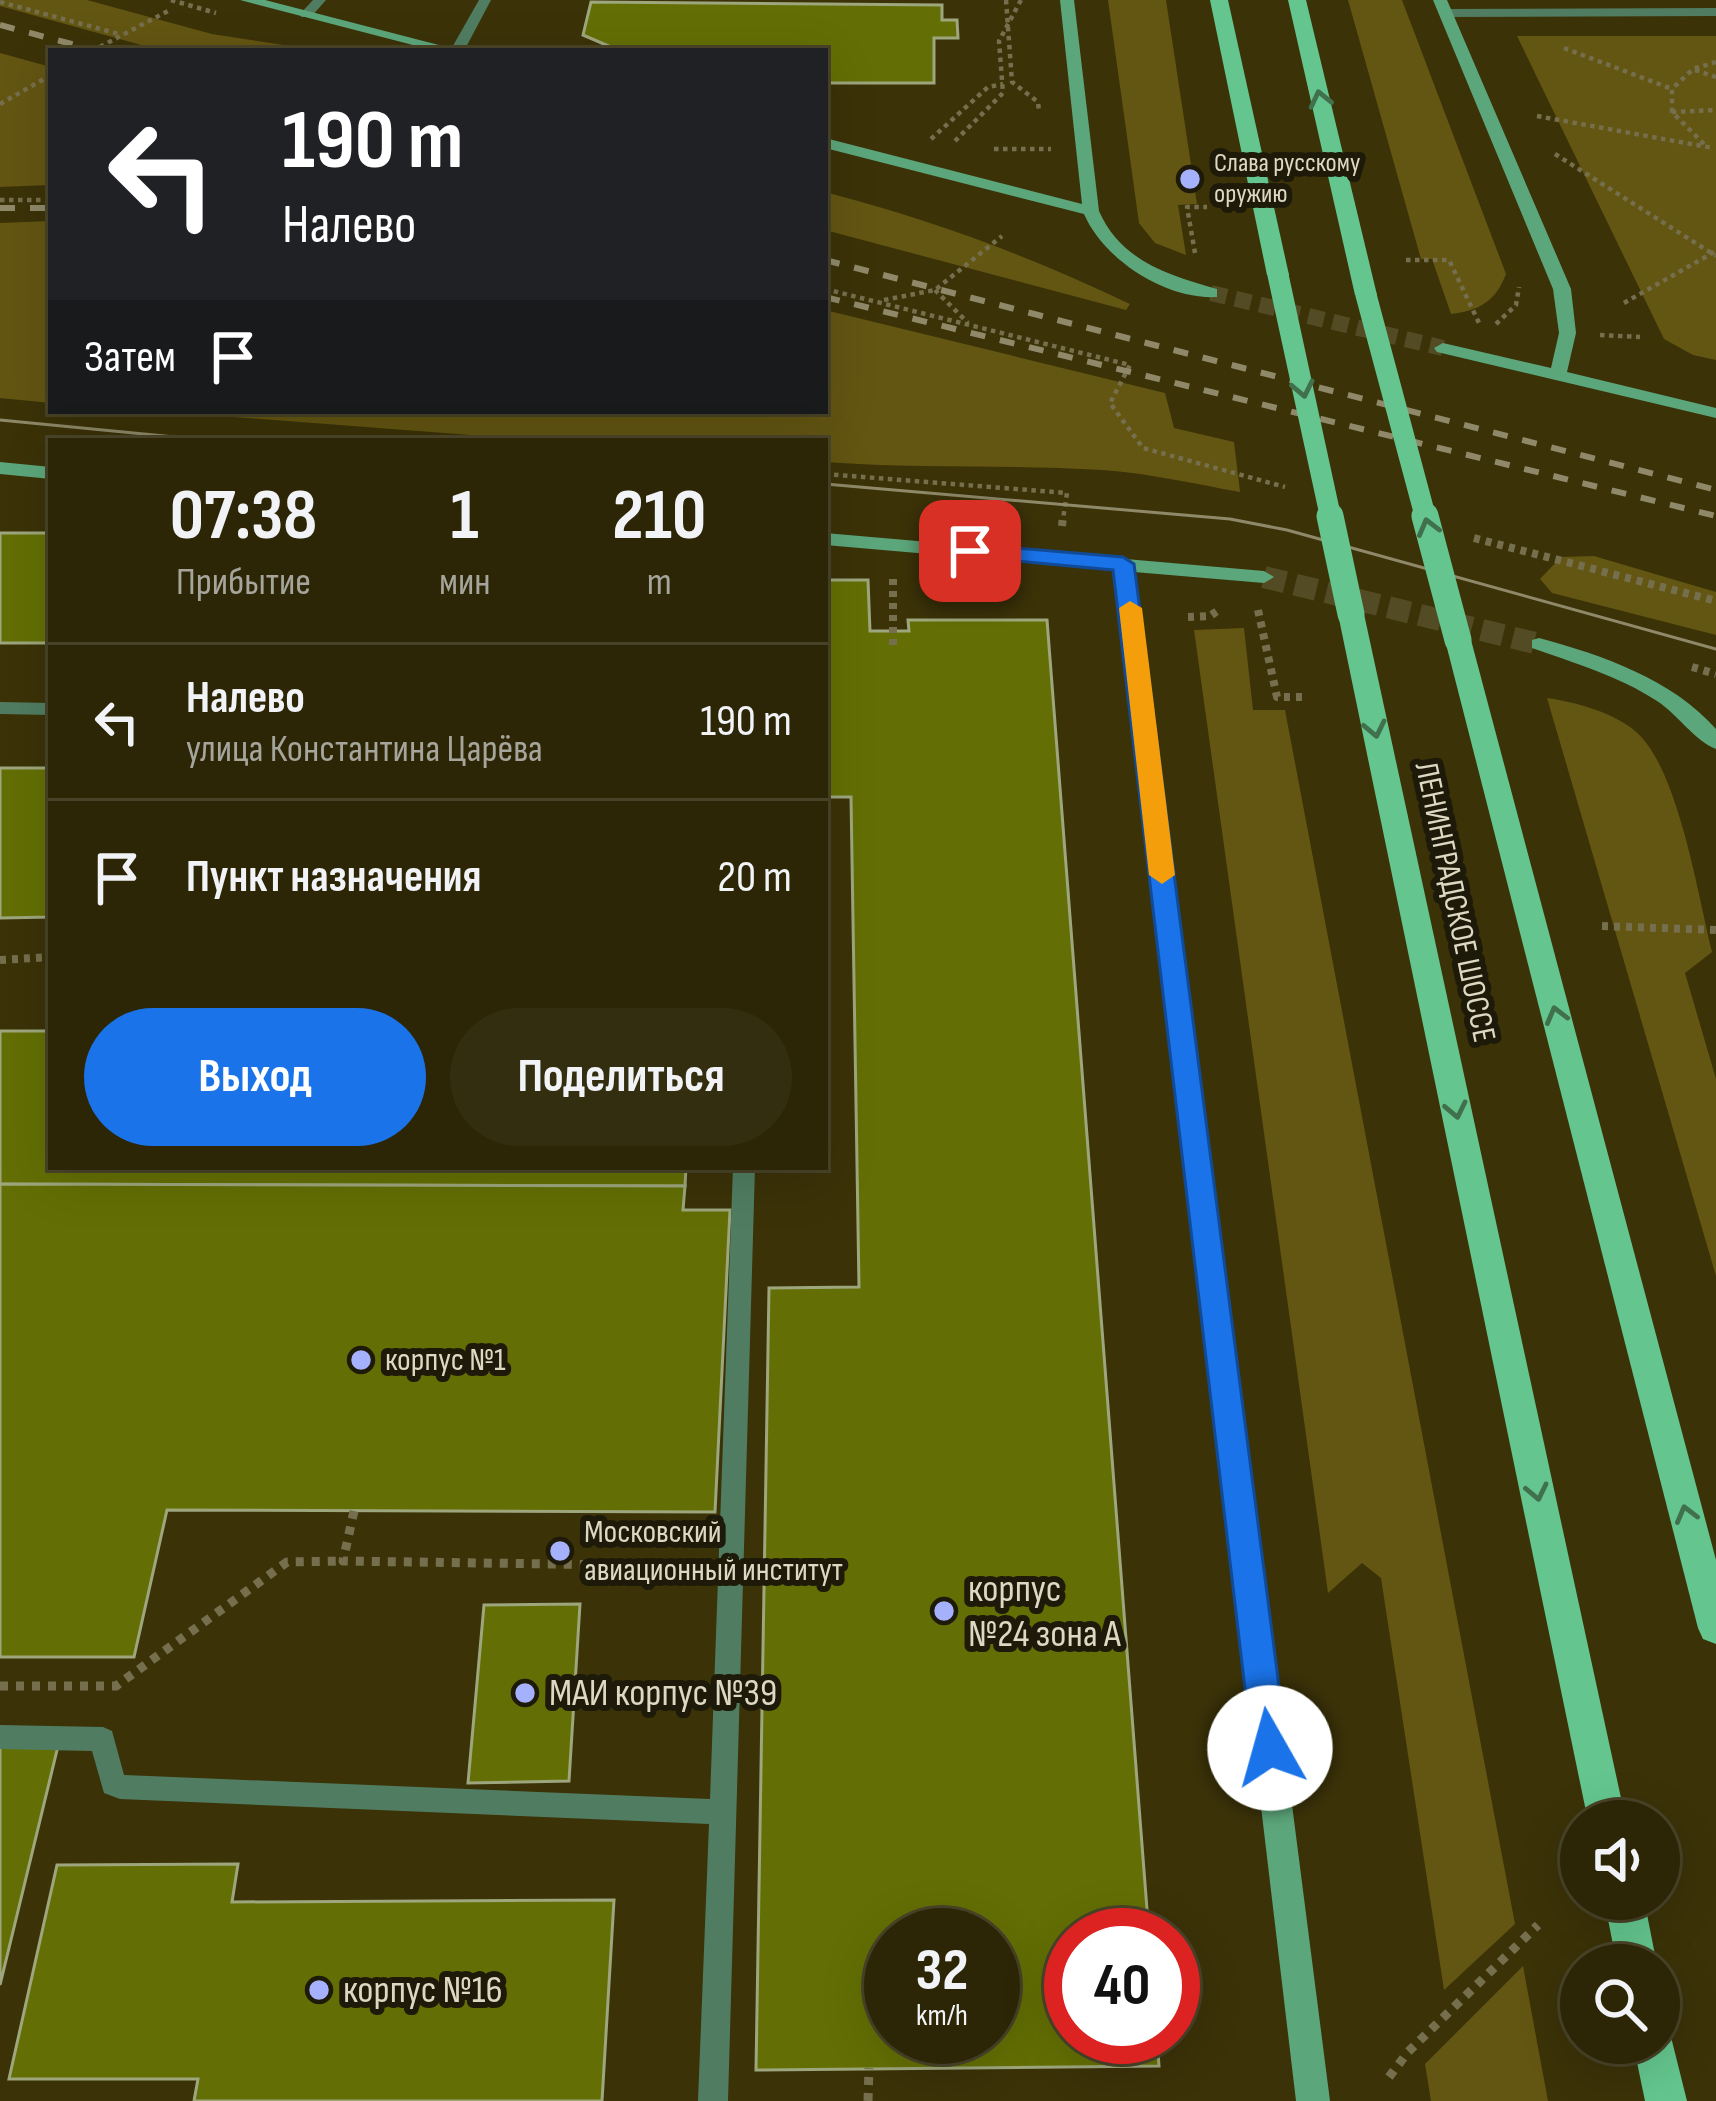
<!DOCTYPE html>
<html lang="ru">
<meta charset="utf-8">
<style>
:root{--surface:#2c2606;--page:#342e10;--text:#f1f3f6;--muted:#a6a59b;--line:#484328;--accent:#1a73e8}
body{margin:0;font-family:"Sofia Sans Condensed",sans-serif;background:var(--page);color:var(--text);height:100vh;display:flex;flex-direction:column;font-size:45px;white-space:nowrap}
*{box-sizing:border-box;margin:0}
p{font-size:39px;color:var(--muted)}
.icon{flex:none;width:66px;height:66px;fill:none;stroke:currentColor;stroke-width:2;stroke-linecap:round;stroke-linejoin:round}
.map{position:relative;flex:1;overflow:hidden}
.drawer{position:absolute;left:48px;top:438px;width:780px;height:732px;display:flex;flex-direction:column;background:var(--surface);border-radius:0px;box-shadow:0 12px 48px #0002,0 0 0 3px var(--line)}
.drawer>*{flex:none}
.hud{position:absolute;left:48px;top:48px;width:780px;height:366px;border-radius:0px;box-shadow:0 12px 48px #0002,0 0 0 3px var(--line);background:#202124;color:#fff;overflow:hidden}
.buttons{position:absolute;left:1560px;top:1800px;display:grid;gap:24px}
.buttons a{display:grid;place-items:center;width:120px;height:120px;border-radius:50%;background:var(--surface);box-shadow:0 12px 48px #0002,0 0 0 3px var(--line);font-size:60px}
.speed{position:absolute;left:864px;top:1908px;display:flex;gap:24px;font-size:60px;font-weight:700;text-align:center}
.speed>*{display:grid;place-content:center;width:156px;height:156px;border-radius:50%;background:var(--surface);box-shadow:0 12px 48px #0002,0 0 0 3px var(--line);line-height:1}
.speed small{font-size:30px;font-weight:400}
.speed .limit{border:18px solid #d22;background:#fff;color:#111}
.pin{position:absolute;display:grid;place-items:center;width:102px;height:102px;color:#fff;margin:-51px;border-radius:24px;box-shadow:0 6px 18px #0006}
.me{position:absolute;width:132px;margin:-66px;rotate:353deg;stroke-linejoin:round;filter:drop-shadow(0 0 9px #0008)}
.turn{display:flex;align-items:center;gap:42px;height:252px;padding:0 36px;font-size:54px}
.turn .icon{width:156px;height:156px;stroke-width:2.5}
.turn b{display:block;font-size:84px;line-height:102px}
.then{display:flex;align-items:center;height:114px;padding:0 36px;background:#0003;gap:24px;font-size:45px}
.eta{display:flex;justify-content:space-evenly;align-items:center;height:204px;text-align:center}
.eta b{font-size:72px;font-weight:700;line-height:84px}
.primary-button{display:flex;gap:24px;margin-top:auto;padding:24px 36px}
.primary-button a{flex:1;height:138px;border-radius:72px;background:var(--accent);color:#fff;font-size:48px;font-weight:700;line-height:138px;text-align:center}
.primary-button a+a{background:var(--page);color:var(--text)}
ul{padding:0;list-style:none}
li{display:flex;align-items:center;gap:36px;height:156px;padding:0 36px;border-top:3px solid var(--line)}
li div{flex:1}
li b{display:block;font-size:45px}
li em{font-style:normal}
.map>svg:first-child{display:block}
.green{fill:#635512}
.building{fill:#636f04;stroke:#9da67c;stroke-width:3;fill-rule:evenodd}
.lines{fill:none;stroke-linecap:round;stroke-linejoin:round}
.secondary-tunnel-far1{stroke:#534b24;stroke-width:16;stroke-dasharray:16 9;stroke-linecap:butt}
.secondary-tunnel{stroke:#534b24;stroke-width:22;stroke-dasharray:22 10;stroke-linecap:butt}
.path-far2{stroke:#766f4d;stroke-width:4.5;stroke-dasharray:4.5 4.5;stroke-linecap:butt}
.path-far1{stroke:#766f4d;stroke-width:8;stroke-dasharray:6 6;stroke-linecap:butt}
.path{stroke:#766f4d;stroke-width:9;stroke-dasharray:8 8;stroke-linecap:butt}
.lane{fill:#507d61;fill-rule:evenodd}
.street{fill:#507d61;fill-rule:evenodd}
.secondary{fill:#5ca67b;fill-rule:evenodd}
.primary{fill:#64c68e;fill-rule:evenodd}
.tram{stroke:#8f8969;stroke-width:3}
.rail{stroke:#8f8969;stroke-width:6;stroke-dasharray:15 15;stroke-linecap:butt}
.primary-bridge-far1{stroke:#64c68e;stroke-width:21}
.primary-bridge{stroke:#64c68e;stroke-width:27}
.oneway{stroke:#41704c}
.route{fill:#1a73e8;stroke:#114b97;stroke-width:3}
.slow{fill:#f59e0b}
.poi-dot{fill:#a5b1fc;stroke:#1e1a09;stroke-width:4.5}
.labels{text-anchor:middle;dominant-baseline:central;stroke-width:12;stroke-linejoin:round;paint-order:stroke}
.far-poi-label{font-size:27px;fill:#dcd8c2;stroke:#1e1a09;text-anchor:start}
.street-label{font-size:33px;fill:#dcd8c2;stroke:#1e1a09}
.poi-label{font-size:33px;fill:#dcd8c2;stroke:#1e1a09;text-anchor:start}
.near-poi-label{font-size:39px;fill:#dcd8c2;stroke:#1e1a09;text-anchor:start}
</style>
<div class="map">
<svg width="1716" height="2101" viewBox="0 0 1716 2101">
<rect width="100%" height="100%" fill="#3b3208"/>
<g class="green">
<path d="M0 0H87L212 34 322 51H163L0 6Z"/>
<path d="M1108 0H1166L1197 204 1178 205 1186 255 1155 243 1139 223Z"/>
<path d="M1348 0H1402L1506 274C1496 301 1479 311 1451 314L1432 259H1421Z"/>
<path d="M1517 36H1716V360L1693 355 1664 339Z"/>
<path d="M0 53 51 67V185L0 187Z"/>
<path d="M825 192C932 220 1030 256 1130 304L1126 310 825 230Z"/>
<path d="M51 221V403L0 398V223Z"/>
<path d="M825 310 1165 393 1174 428 1234 442 1240 492C1195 484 1148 473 1102 470 1010 464 918 469 825 462V441H549L154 411H825Z"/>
<path d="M1594 556 1716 592V635L1552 593 1540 579 1561 557Z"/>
<path d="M1244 628 1253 710H1285L1515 1924 1444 1990 1381 1578 1362 1563 1328 1593 1194 630Z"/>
<path d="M1547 698C1575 702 1613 712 1635 731 1678 766 1698 896 1712 952L1685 973 1716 1079V1276Z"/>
<path d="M1523 1966 1548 2101H1431L1425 2064Z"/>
</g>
<g class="building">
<path d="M591 2 942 5V20H957L958 38H934V83H825V51H620L583 35Z"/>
<rect x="0" y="533" width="51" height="110"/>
<path d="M825 580H868L870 631H909L908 620H1047L1149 1935H1071V2037H1157L1159 2066 756 2070 769 1288 859 1287 851 797H825ZM891 1935H993V2037H891Z"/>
<path d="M0 768H51V917L0 918Z"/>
<path d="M0 1031H51V1167H686L685 1186 0 1184Z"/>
<path d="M0 1184 685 1186 683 1210H730L715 1512 167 1510 134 1657H0Z"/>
<path d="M580 1604 569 1781 468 1783 484 1605Z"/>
<path d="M0 1741 59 1742 0 1985Z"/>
<path d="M238 1864 232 1902 614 1900 602 2101H194L198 2079H9L57 1865Z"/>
</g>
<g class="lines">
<path class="secondary-tunnel-far1" d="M1211 293 1443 348"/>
<path class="secondary-tunnel" d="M1264 577 1539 644"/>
<g class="path-far2">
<path d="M171 0 216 13"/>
<path d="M1006 0 1012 82 1038 102 1039 111"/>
<path d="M0 2 119 34"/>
<path d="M1564 48 1672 89"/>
<path d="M92 51 168 11"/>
<path d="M1695 70 1716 77"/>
<path d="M0 104 51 75"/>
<path d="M1672 112 1716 110"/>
<path d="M1537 116 1713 148"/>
<path d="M931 139 988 87 1003 84"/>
<path d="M955 141 1003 93 999 41 1021 0"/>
<path d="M1704 144 1672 112V89L1693 69 1716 62"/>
<path d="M994 149H1051"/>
<path d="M1555 154 1716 256"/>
<path d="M0 200H51"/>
<path d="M1195 253 1187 207H1207"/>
<path d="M1406 260H1449L1479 323"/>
<path d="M825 289 1130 365 1110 403 1143 448 1285 487"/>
<path d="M935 290 968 323"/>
<path d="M884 300 935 290 1002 236"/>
<path d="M1624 303 1716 251"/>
<path d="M1496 324 1516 305 1519 287"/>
<path d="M1600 335 1640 337"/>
<path d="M825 474 1067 493 1063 519"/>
</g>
<g class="path-far1">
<path d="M1062 526 1063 516"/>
<path d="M1474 538 1716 601"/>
<path d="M893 579V650"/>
<path d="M1258 610 1277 697H1304"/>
<path d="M1188 617 1210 616 1220 609"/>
<path d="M1692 667 1716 674"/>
<path d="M1602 926 1716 930"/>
<path d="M0 960 51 957"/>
</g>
<g class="path">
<path d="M354 1511 343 1561 693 1566"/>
<path d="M0 1686H116L287 1562 343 1561"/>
<path d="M1389 2077 1408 2052 1538 1925"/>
<path d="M868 2101 869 2068"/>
</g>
<g class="lane">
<path d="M313 0H326L311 17H301L300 14Z"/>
<path d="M479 0H491L464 51H450Z"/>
<path d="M0 702 51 703V715L0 714Z"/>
<path d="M733 1167H755L728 2101H698L709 1824 120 1799 104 1793 92 1751 0 1749V1725L103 1727 112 1731 124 1775 710 1799Z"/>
</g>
<path class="street" d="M1716 8V16L1445 17 1438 13 1445 9Z"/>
<g class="secondary">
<path d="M240 0H265L462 51H436Z"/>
<path d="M1060 0H1074L1099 211C1121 261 1168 275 1217 289V297C1166 300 1104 260 1084 214L825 148V138L1082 204Z"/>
<path d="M1433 0H1447L1571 289 1576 333 1567 372 1716 408V418L1437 352 1434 348 1443 343 1551 368 1559 333 1553 289Z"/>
<path d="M0 462 51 467V479L0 474Z"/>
<path d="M825 533 1264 571 1274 577 1264 583 1134 572 1330 2101H1296L1114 570 825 545Z"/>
<path d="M1539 638C1602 655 1672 679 1716 729V749C1695 741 1677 714 1657 701 1619 676 1574 663 1532 648V640Z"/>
</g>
<g class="primary">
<path d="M1210 0H1228L1289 275 1286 280 1278 281 1267 275Z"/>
<path d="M1288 0H1306L1377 295 1374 300 1366 301 1355 295Z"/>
<path d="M1351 606 1364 614 1626 1821H1588L1338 614Z"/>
<path d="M1458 632 1471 640 1716 1560V1644L1703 1639 1698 1628 1445 640Z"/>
<path d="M1604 1899H1644L1657 1965H1617Z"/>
<path d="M1659 2025 1669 2029 1687 2101H1645L1633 2043H1659Z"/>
</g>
<g class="tram">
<path d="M0 420 216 441"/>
<path d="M825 484 1230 519 1287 530 1716 649"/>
</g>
<g class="rail">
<path d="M0 25 98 51"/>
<path d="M0 208H51"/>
<path d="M825 260 1716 490"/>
<path d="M825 297 1716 516"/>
</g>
<g class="primary-bridge-far1">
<path d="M1278 275 1331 519"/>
<path d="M1366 295 1426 519"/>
</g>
<g class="primary-bridge">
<path d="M1330 516 1351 614"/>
<path d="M1425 516 1458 640"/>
</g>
</g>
<defs><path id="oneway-chevron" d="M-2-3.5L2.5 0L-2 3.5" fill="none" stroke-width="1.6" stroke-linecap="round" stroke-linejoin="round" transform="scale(3)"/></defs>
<g class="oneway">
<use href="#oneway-chevron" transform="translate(1320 99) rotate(-103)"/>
<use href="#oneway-chevron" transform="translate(1303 389) rotate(78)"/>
<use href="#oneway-chevron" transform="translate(1428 527) rotate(-105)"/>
<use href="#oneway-chevron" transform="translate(1375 729) rotate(78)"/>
<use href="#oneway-chevron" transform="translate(1556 1015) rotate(-105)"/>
<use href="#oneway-chevron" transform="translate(1456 1110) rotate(78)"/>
<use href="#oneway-chevron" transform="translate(1537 1492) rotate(78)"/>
<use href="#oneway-chevron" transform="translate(1686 1514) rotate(-105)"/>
</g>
<path class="route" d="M970 544 1123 557 1134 564 1287 1748 1282 1759 1270 1763 1257 1759 1252 1748 1113 570 962 556V546Z"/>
<path class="slow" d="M1130 601 1142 608 1175 875 1162 884 1149 875 1119 608Z"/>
<g class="poi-dot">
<circle cx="1190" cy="179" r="12"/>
<circle cx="361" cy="1360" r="12"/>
<circle cx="560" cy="1551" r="12"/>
<circle cx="944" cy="1611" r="12"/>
<circle cx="525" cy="1693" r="12"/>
<circle cx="319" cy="1990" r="12"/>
</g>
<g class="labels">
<g class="far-poi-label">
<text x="1214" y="163">Слава русскому<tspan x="1214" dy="31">оружию</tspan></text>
</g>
<g class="street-label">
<text transform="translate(1455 902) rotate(78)">ЛЕНИНГРАДСКОЕ ШОССЕ</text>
</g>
<g class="poi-label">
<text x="385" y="1360">корпус №1</text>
<text x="584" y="1532">Московский<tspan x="584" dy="38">авиационный институт</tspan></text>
</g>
<g class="near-poi-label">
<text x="968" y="1589">корпус<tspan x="968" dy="45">№24 зона А</tspan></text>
<text x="549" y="1693">МАИ корпус №39</text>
<text x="343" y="1990">корпус №16</text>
</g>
</g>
</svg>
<div class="buttons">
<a><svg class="icon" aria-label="sound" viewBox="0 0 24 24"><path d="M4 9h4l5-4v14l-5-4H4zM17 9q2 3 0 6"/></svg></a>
<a><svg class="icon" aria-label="search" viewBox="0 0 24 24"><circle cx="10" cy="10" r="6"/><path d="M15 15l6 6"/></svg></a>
</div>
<div class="speed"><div>32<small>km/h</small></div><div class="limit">40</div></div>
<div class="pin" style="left:970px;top:551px;background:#d93025"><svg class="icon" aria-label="arrive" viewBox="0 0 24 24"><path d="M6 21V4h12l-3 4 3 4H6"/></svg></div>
<svg class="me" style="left:1270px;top:1748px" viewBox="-20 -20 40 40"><circle r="19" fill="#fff"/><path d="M0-13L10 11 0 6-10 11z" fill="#1a73e8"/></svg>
<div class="hud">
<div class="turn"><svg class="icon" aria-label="left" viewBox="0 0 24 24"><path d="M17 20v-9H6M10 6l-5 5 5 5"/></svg><div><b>190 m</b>Налево</div></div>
<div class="then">Затем<svg class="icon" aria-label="arrive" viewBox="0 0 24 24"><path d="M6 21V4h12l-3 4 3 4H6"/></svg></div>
</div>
<section class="drawer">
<div class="eta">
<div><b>07:38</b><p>Прибытие</p></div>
<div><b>1</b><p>мин</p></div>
<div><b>210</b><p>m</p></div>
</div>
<ul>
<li><svg class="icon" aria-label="left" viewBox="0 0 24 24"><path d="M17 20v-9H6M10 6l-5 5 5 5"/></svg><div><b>Налево</b><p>улица Константина Царёва</p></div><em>190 m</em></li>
<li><svg class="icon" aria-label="arrive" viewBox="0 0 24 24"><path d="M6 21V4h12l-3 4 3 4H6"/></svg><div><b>Пункт назначения</b></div><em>20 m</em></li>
</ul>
<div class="primary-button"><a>Выход</a><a>Поделиться</a></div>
</section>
</div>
